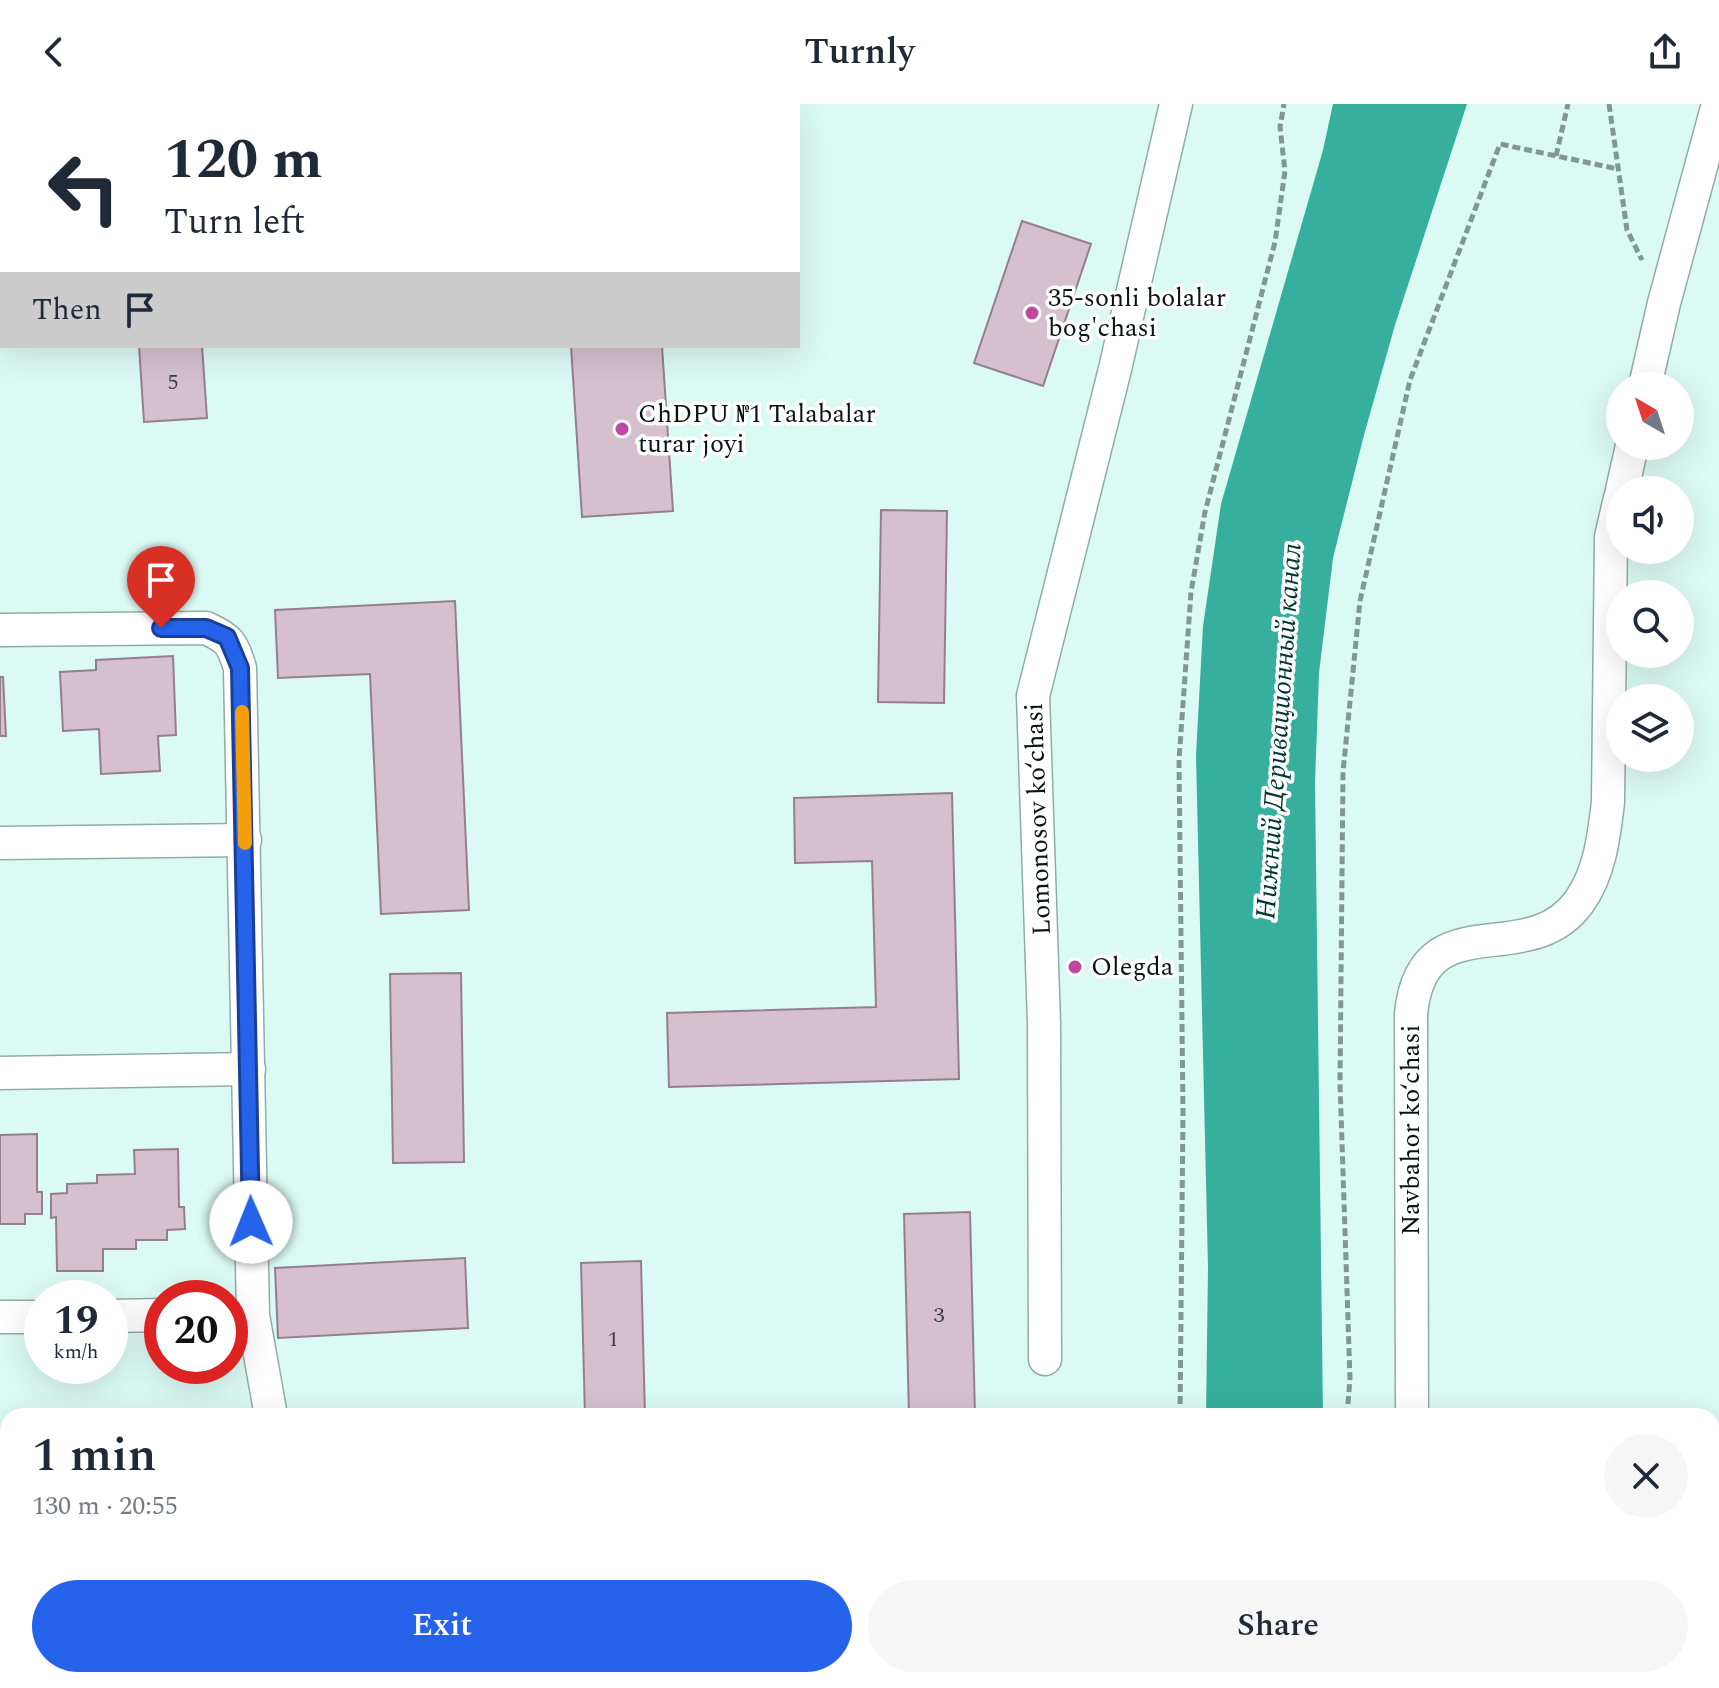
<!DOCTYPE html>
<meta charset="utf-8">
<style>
:root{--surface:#fff;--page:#f6f6f7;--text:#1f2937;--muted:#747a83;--accent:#2563eb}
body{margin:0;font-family:Spectral,serif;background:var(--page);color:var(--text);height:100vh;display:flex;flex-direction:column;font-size:30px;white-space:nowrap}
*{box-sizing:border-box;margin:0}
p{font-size:26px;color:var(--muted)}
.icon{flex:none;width:44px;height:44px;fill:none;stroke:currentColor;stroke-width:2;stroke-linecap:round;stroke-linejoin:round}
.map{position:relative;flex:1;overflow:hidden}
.sheet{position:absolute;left:0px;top:1304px;width:1720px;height:280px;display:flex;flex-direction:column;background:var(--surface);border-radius:24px 24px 0 0;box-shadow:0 8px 32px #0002}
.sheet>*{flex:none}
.top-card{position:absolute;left:0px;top:0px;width:800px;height:244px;box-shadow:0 8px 32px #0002;background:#fff;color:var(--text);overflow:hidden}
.needle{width:52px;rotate:321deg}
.fabs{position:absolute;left:1606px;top:268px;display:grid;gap:16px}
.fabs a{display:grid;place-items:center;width:88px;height:88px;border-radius:50%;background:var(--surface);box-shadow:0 8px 32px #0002;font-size:40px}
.speed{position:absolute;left:24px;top:1176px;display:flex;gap:16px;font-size:40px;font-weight:700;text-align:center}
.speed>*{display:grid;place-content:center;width:104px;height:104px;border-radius:50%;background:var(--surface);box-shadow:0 8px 32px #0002;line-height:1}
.speed small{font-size:20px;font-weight:400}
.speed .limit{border:12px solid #d22;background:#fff;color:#111}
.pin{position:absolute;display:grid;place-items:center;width:68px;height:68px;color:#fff;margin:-82px -34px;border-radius:50% 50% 50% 0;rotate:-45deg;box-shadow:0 0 8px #0007}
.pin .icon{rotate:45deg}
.me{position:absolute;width:88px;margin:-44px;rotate:359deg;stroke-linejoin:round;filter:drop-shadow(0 0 6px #0008)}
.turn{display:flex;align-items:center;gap:28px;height:168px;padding:0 32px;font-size:36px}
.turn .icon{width:104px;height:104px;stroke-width:2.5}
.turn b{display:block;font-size:56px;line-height:68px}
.then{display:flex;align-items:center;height:76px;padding:0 32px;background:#0003;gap:16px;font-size:30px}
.round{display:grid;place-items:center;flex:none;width:84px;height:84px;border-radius:42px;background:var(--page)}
.headline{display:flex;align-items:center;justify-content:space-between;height:136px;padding:0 32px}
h1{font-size:48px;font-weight:600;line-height:60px}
.primary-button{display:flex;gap:16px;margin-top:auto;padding:16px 32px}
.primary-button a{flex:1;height:92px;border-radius:48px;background:var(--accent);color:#fff;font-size:32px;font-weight:600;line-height:92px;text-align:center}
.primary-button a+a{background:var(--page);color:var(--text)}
header{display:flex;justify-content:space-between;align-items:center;height:104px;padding:0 32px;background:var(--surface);font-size:36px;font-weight:600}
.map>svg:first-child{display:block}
.green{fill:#90e8d9}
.water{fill:#37af9f}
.building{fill:#d6c0ce;stroke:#947f8d;stroke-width:2}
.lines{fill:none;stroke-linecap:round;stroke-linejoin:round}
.minor-casing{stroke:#90aca7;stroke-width:35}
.path{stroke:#819792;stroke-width:5;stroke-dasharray:8 4;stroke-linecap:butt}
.minor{stroke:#fff;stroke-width:32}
.route-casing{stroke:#184099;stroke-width:20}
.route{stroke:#2563eb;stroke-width:14}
.slow{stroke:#f59e0b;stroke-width:14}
.poi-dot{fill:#bd48a0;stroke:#fff;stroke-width:3}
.labels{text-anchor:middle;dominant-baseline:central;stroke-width:7;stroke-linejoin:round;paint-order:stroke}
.number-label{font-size:22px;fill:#3c3f41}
.poi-label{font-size:26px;fill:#091412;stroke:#fff;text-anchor:start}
.street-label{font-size:26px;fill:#091412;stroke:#fff}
.water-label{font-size:28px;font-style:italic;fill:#003731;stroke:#fff}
</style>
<header><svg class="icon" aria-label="back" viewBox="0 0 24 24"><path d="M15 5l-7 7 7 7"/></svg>Turnly<svg class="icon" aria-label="share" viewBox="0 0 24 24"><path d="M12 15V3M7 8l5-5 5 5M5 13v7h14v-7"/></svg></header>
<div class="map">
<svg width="1719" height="1584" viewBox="0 0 1719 1584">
<rect width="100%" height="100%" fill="#dcfaf4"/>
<path class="green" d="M394 1576H1097L1094 1584H396Z"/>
<g class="water">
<path d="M1333 0H1467L1395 221 1364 331 1333 454 1319 569 1315 679 1323 1312H1206L1208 1164 1196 651 1203 522 1221 400 1323 46Z"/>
<path d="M1159 1576H1276L1274 1584H1157Z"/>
</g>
<g class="building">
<path d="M1022 117 1091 140 1043 282 974 259Z"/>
<path d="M139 242H202L207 314 144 318Z"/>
<path d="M571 242H662L673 407 582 413Z"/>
<path d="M881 406 947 407 944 599 878 598Z"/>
<path d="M455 497 469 806 381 810 370 570 278 574 275 506Z"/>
<path d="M173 552 176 631 158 632 160 667 101 670 99 625 63 627 60 568 96 566V556Z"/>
<path d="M0 573H3L6 632H0Z"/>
<path d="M952 689 959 975 669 983 667 909 876 903 872 757 795 759 794 694Z"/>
<path d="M461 869 464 1058 393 1059 390 870Z"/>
<path d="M37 1030V1088H42V1110H25V1120H0V1031Z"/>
<path d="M178 1045 179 1103H184L185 1125 167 1126V1136H136V1145H103V1167H57L56 1113 51 1114V1090L67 1089V1080L97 1079V1071L135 1070 134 1046Z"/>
<path d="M970 1108 975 1312H909L904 1110Z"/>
<path d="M465 1154 468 1224 278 1234 275 1164Z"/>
<path d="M641 1157 645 1312H585L581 1159Z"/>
<path d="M0 1471H8V1576H64V1584H0Z"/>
</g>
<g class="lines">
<g class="minor-casing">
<g id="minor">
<path d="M292 2 391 0"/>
<path d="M0 8H2"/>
<path d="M1645 282 1664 199 1718 0"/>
<path d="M1622 386 1632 342"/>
<path d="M0 526 206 524C230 535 232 539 240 564L253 1211 271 1312"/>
<path d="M0 739 245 736"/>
<path d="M0 969 249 965"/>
<path d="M110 1212 162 1211"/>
<path d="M0 1213H42"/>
<path d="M1045 1255 1044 919 1033 592 1115 265 1176 0"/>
<path d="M1412 1312 1411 910C1422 795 1528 869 1579 798 1600 769 1604 732 1608 698L1611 433 1620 394"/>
<path d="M322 1576 323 1584"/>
<path d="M1394 1584 1395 1576"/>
</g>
</g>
<g class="path">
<path d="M1609 0 1627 126 1642 156"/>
<path d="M1556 52 1568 0"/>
<path d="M1180 1312 1183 1008 1179 656 1191 488 1205 408 1275 138 1285 67 1280 23 1284 0"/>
<path d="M1347 1312 1350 1275 1340 980 1343 668 1360 497 1410 276 1500 40 1618 65"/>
<path d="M1131 1584 1134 1576"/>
<path d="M1300 1584 1302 1576"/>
</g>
<use href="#minor" class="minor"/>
</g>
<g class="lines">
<g class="route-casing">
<path id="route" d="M161 524H206L227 533 240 564 251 1118"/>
</g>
<use href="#route" class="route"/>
<path class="slow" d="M242 608 245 739"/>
</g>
<g class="poi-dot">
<circle cx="1032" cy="209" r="8"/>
<circle cx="622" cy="325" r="8"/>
<circle cx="1075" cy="863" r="8"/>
</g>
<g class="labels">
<g class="number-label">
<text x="173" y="278">5</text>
<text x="939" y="1211">3</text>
<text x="613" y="1235">1</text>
</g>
<g class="poi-label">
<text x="1048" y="194">35-sonli bolalar<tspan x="1048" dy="30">bog'chasi</tspan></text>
<text x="638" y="310">ChDPU №1 Talabalar<tspan x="638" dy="30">turar joyi</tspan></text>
<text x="1091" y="863">Olegda</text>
</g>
<g class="street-label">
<text transform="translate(1038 715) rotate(-92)">Lomonosov ko‘chasi</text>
<text transform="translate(1411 1026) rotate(-90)">Navbahor ko‘chasi</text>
</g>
<g class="water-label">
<text transform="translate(1279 627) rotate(-86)">Нижний Деривационный канал</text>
</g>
</g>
</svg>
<div class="fabs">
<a><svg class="needle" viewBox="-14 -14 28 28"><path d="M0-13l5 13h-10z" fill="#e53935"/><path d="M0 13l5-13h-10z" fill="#747a83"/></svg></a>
<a><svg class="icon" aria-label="sound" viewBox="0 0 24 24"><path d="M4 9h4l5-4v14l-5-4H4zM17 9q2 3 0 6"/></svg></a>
<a><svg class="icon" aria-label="search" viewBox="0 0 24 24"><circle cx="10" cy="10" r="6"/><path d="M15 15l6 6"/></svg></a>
<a><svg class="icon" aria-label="layers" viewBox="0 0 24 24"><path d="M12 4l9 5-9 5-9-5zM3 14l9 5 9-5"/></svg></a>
</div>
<div class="speed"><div>19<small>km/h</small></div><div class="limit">20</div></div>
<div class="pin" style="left:161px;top:524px;background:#d93025"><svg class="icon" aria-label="arrive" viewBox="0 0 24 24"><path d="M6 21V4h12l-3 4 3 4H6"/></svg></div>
<svg class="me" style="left:251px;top:1118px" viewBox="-20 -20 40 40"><circle r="19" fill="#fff"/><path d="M0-13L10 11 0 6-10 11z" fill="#2563eb"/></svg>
<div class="top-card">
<div class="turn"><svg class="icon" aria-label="left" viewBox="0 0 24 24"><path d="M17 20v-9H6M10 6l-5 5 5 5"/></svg><div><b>120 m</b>Turn left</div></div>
<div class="then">Then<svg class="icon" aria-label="arrive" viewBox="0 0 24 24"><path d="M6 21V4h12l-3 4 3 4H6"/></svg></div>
</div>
<section class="sheet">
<div class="headline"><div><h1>1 min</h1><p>130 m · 20:55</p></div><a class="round"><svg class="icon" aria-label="close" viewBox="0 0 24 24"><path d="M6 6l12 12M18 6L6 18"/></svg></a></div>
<div class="primary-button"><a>Exit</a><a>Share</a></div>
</section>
</div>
